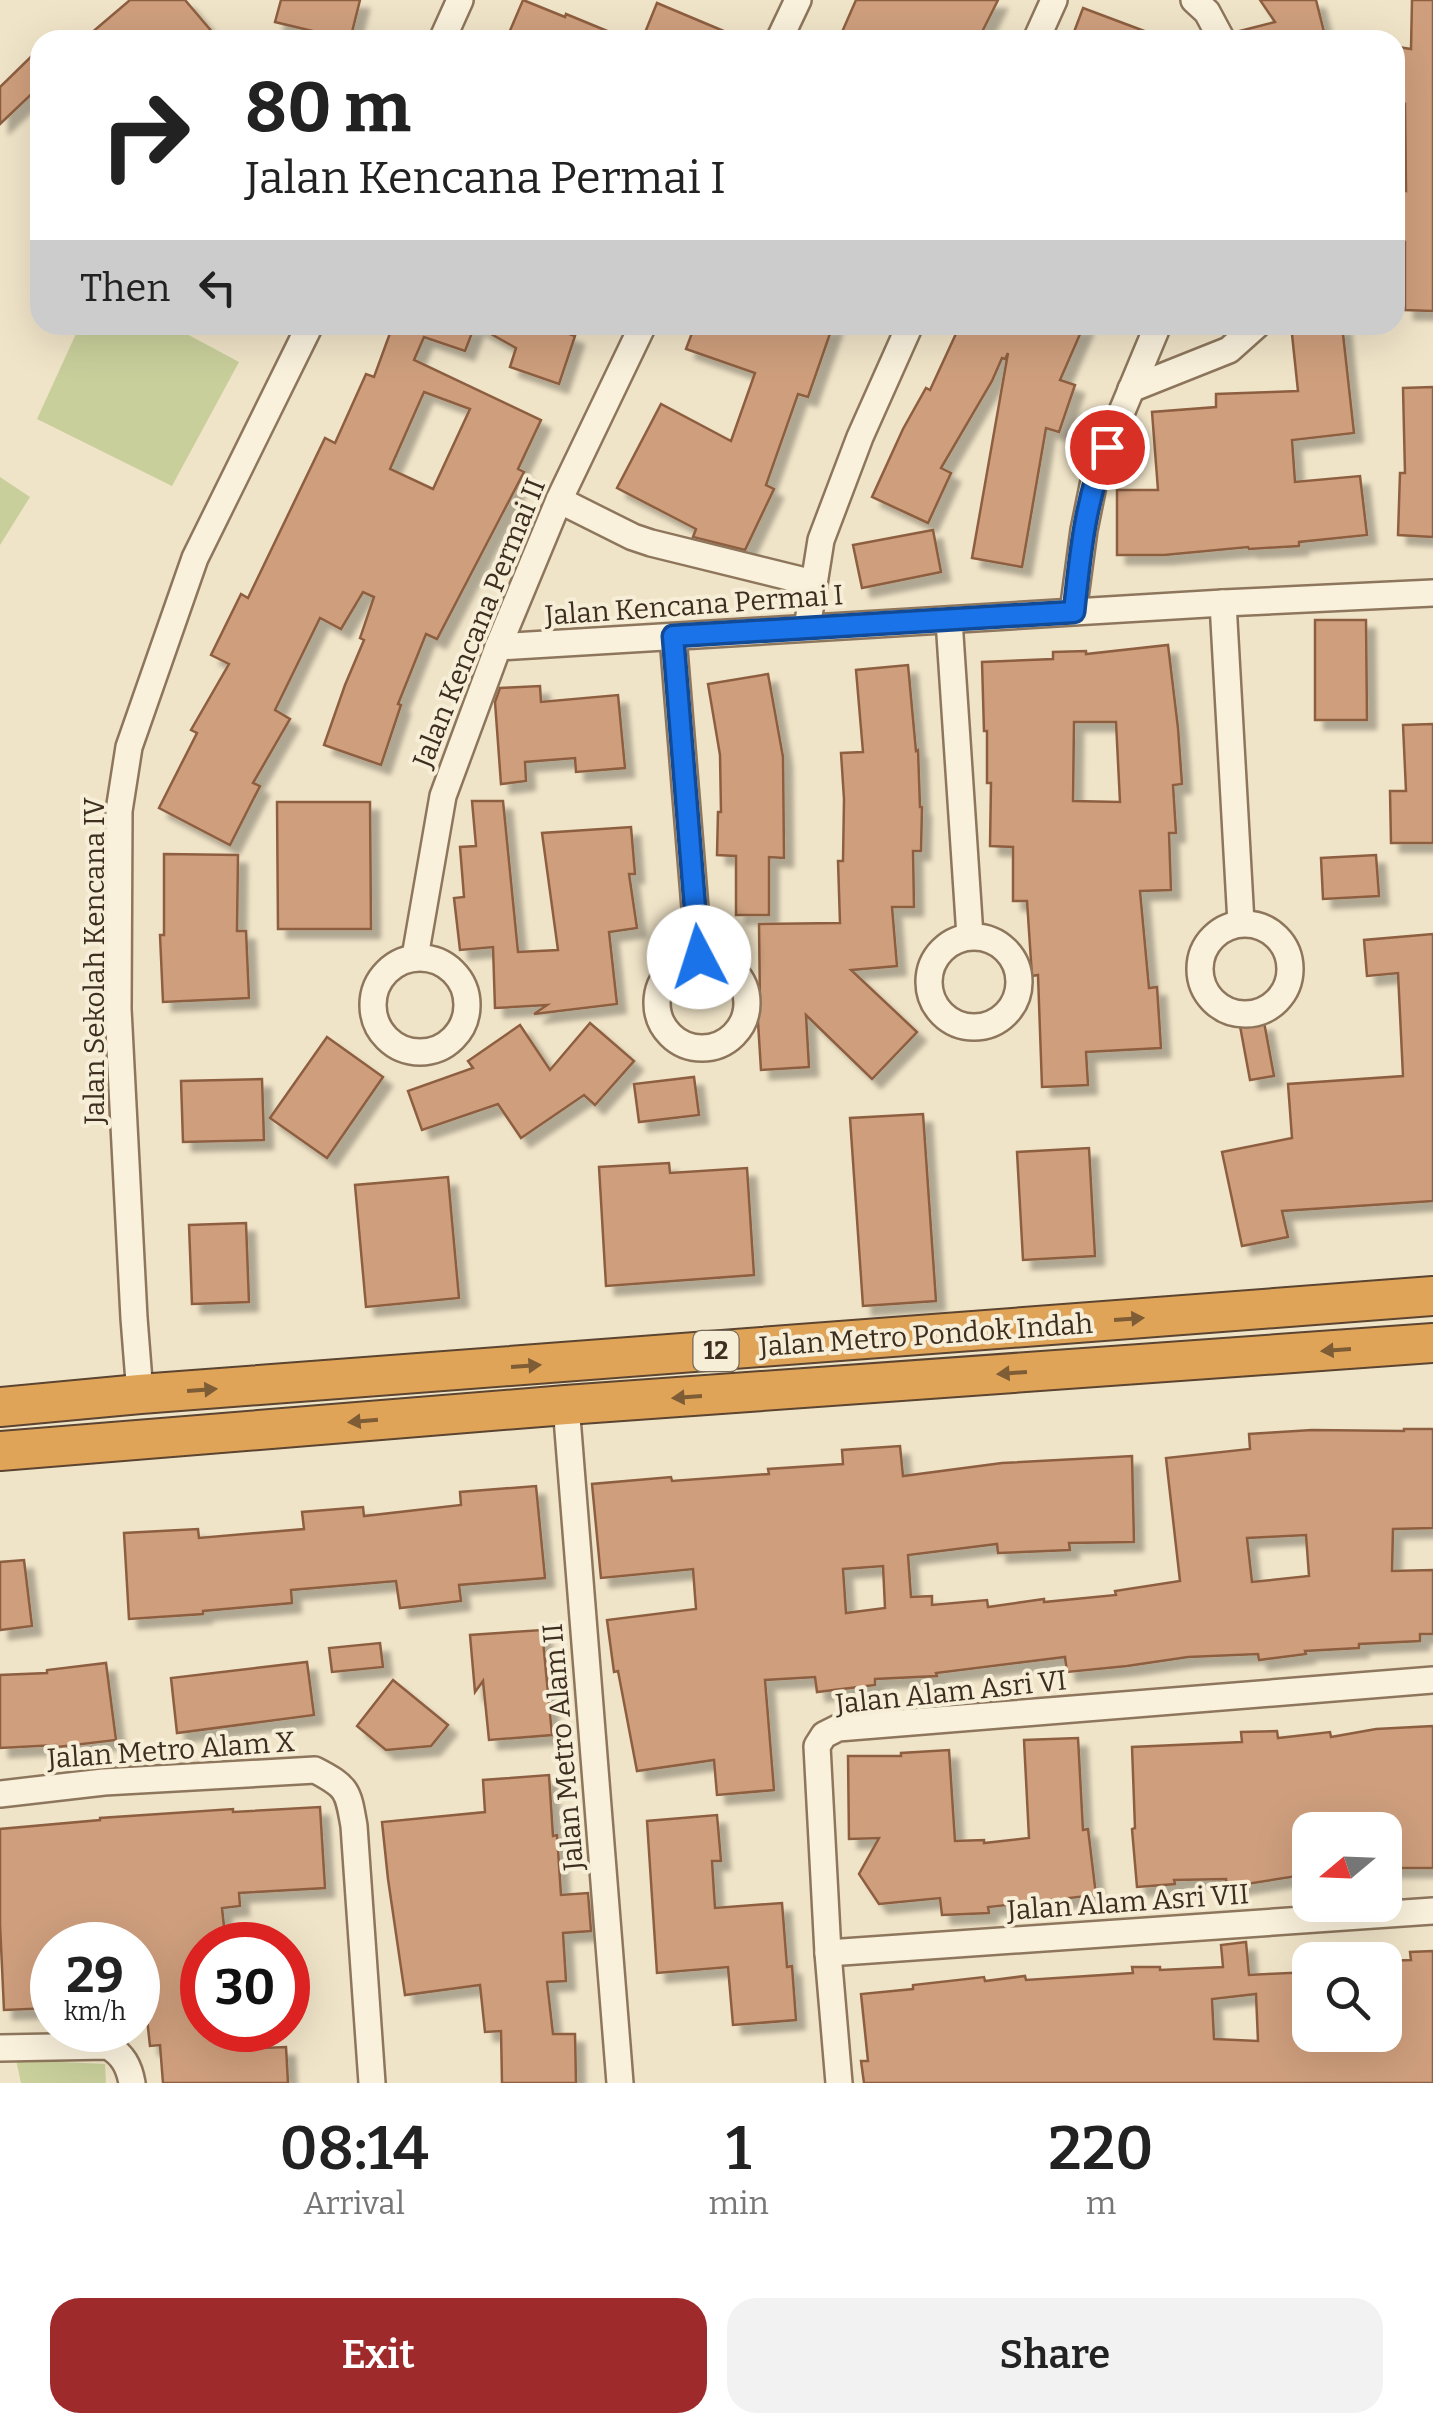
<!DOCTYPE html>
<style>
:root{--surface:#fff;--page:#f2f2f2;--text:#222;--muted:#767676;--accent:#9e2a2b}
body{margin:0;font-family:Bitter,serif;background:var(--page);color:var(--text);height:100vh;display:flex;flex-direction:column;font-size:38px;white-space:nowrap}
*{box-sizing:border-box;margin:0}
p{font-size:32px;color:var(--muted)}
.icon{flex:none;width:55px;height:55px;fill:none;stroke:currentColor;stroke-width:2;stroke-linecap:round;stroke-linejoin:round}
.map{position:relative;height:2083px;overflow:hidden}
.details{display:flex;flex-direction:column;background:var(--surface);flex:1}
.details>*{flex:none}
.banner{position:absolute;left:30px;top:30px;width:1375px;height:305px;border-radius:30px;box-shadow:0 10px 40px #0002;background:#fff;color:var(--text);overflow:hidden}
.needle{width:65px;rotate:251deg}
.fabs{position:absolute;left:1292px;top:1812px;display:grid;gap:20px}
.fabs a{display:grid;place-items:center;width:110px;height:110px;border-radius:20px;background:var(--surface);box-shadow:0 10px 40px #0002;font-size:50px}
.speed{position:absolute;left:30px;top:1922px;display:flex;gap:20px;font-size:50px;font-weight:700;text-align:center}
.speed>*{display:grid;place-content:center;width:130px;height:130px;border-radius:50%;background:var(--surface);box-shadow:0 10px 40px #0002;line-height:1}
.speed small{font-size:25px;font-weight:400}
.speed .limit{border:15px solid #d22;background:#fff;color:#111}
.pin{position:absolute;display:grid;place-items:center;width:85px;height:85px;color:#fff;margin:-42px;border:5px solid #fff;border-radius:50%;box-shadow:0 2px 10px #0007}
.me{position:absolute;width:110px;margin:-55px;rotate:355deg;stroke-linejoin:round;filter:drop-shadow(0 0 8px #0008)}
.turn{display:flex;align-items:center;gap:35px;height:210px;padding:0 50px;font-size:45px}
.turn .icon{width:130px;height:130px;stroke-width:2.5}
.turn b{display:block;font-size:70px;line-height:85px}
.then{display:flex;align-items:center;height:95px;padding:0 50px;background:#0003;gap:20px;font-size:38px}
.eta{display:flex;justify-content:space-evenly;align-items:center;height:170px;text-align:center}
.eta b{font-size:60px;font-weight:600;line-height:70px}
.cta{display:flex;gap:20px;margin-top:auto;padding:20px 50px}
.cta a{flex:1;height:115px;border-radius:30px;background:var(--accent);color:#fff;font-size:40px;font-weight:600;line-height:115px;text-align:center}
.cta a+a{background:var(--page);color:var(--text)}
.map>svg:first-child{display:block}
.green{fill:#c9cf9b}
.building{fill:#cf9f7d;stroke:#8d5f41;stroke-width:2.5;fill-rule:evenodd;filter:url(#shadow)}
.lines{fill:none;stroke-linecap:round;stroke-linejoin:round}
.minor-casing{stroke:#8d765c;stroke-width:30}
.highway-casing{stroke:#5b4430;stroke-width:42}
.minor{stroke:#faf1dc;stroke-width:25}
.highway{stroke:#e0a458;stroke-width:38}
.oneway{fill:#7e5d36}
.route-casing{stroke:#114b97;stroke-width:25}
.route{stroke:#1a73e8;stroke-width:18}
.labels{text-anchor:middle;dominant-baseline:central;stroke-width:8;stroke-linejoin:round;paint-order:stroke}
.shield{fill:#f7eed8;stroke:#756857;stroke-width:2.5}
.shield-label{font-size:25px;font-weight:bold;fill:#3d2e20}
.street-label{font-size:28px;fill:#3d2e20;stroke:#f7eed8}
</style>
<div class="map">
<svg width="1433" height="2083" viewBox="0 0 1433 2083">
<defs>
<filter id="shadow"><feDropShadow dx="9" dy="9" stdDeviation="2.5" flood-color="#0004"/></filter>
</defs>
<rect width="100%" height="100%" fill="#f0e4c8"/>
<g class="green">
<path d="M80 325H170L239 362 172 486 37 419Z"/>
<path d="M0 477 30 497 0 545Z"/>
<path d="M16 2060 105 2064 106 2083H21Z"/>
</g>
<g class="building">
<path d="M130 0H185L219 40H83Z"/>
<path d="M281 0H360L350 40 275 22Z"/>
<path d="M523 0 565 17 566 14 629 40H506Z"/>
<path d="M856 0H998L978 40H860L842 32Z"/>
<path d="M1260 0H1316L1326 40H1238L1236 32 1275 22Z"/>
<path d="M1412 0H1433V311L1405 310V242H1400V190L1406 191 1405 104 1395 103V77L1398 47 1411 49Z"/>
<path d="M657 3 745 40H642Z"/>
<path d="M1083 8 1163 38 1162 40H1071Z"/>
<path d="M40 48V86L0 124V87Z"/>
<path d="M393 325H475L465 351 424 337 414 360 541 420 518 469 524 472 437 639 426 634 398 704 401 705 381 765 324 745 345 685 364 640 360 638 374 597 363 592 341 629 320 618 275 710 290 719 253 783 260 786 230 845 159 808 197 733 191 730 229 664 211 655 241 594 248 598 325 438 335 443 366 374 374 377ZM424 392 470 409 433 489 390 469Z"/>
<path d="M475 325H545L575 336 559 384 510 367 516 348Z"/>
<path d="M695 325H833L808 397 798 394 766 485 774 489 745 550 693 537 696 529 617 488 661 404 731 441 755 373 686 349Z"/>
<path d="M960 325H1084L1060 380 1075 385 1059 432 1046 428 1022 567 972 558 1008 353 1005 359 1002 358 992 381 941 468 951 473 928 523 872 497 903 429 926 388 930 390Z"/>
<path d="M1291 325H1342L1354 433 1292 440 1295 482 1360 476 1367 535 1299 542V546L1249 549 1248 547 1164 555H1117V490H1158L1152 412 1216 407V394L1298 391Z"/>
<path d="M1433 387V537L1398 535 1400 473H1405L1403 388Z"/>
<path d="M933 530 941 572 862 588 853 545Z"/>
<path d="M1315 620H1366L1367 720H1315Z"/>
<path d="M1168 645 1178 728 1182 784 1173 785 1176 833H1169L1171 890 1140 891 1149 988 1157 987 1161 1048 1086 1052 1088 1085 1042 1087 1038 975 1032 976 1027 901H1013V847L990 846 991 783H987V731H984L982 662 1053 659V652L1086 651V654ZM1074 722H1116L1120 802 1073 801Z"/>
<path d="M908 665 916 751 918 750 920 807H922L921 851H913L914 907H892L897 966 851 970 917 1032 872 1079 806 1015 809 1067 761 1070 757 1006H760L759 924 840 923 838 861H843L844 799 841 753 863 752 856 670Z"/>
<path d="M768 674 783 757 784 858 769 857V915H736V856L717 855 718 812H721L720 755 708 684Z"/>
<path d="M540 686 541 702 618 695 625 768 576 772 575 758 525 762 526 781 501 784 495 702 500 688Z"/>
<path d="M1433 724V843H1391L1390 791H1406L1403 725Z"/>
<path d="M472 801H503L518 952 558 950 542 833 631 827 635 874H629L637 928 609 932 617 1004 534 1014 547 1005 495 1008 493 947 460 950 454 898 464 897 460 847 476 846Z"/>
<path d="M277 802H370L371 929H278Z"/>
<path d="M164 854 238 855 237 931H246L249 998 163 1002 160 935H164Z"/>
<path d="M1376 855 1379 896 1323 899 1321 858Z"/>
<path d="M1433 934V1201L1282 1211 1288 1237 1242 1246 1222 1152 1292 1138 1288 1084 1403 1076 1398 973 1367 976 1364 940Z"/>
<path d="M1264 1022 1274 1076 1250 1080 1240 1026Z"/>
<path d="M590 1023 634 1061 595 1105 584 1095 521 1138 498 1104 422 1130 408 1091 473 1068 468 1061 520 1025 550 1070Z"/>
<path d="M327 1037 383 1077 327 1158 270 1118Z"/>
<path d="M694 1077 699 1115 639 1122 634 1084Z"/>
<path d="M262 1079 264 1140 183 1142 181 1081Z"/>
<path d="M923 1114 936 1301 863 1306 850 1118Z"/>
<path d="M1089 1148 1095 1256 1023 1260 1017 1152Z"/>
<path d="M669 1163 670 1173 747 1168 754 1275 606 1286 599 1167Z"/>
<path d="M448 1177 459 1298 366 1307 355 1185Z"/>
<path d="M246 1223 249 1302 192 1304 189 1225Z"/>
<path d="M1404 1429H1433V1528L1393 1529 1392 1571 1433 1570V1634H1420V1641L1359 1644V1648L1305 1651 1306 1654 1259 1660 1258 1654 1188 1657 1127 1666 1067 1672 1065 1657 936 1673 937 1676 875 1679V1685L817 1692 815 1677 765 1680 774 1790 717 1795 714 1760 637 1771 618 1671 614 1672 607 1620 696 1609 693 1569 601 1578 592 1484 671 1477 672 1481 769 1474 768 1469 843 1464 842 1450 900 1446 903 1476 1002 1463 1132 1456 1134 1542 1069 1543 1070 1550 998 1553 997 1544 908 1555 911 1597 932 1596V1605L987 1600 988 1607 1044 1599V1602L1116 1595 1115 1591 1180 1581 1166 1458 1250 1449 1249 1434 1312 1430 1404 1431ZM1306 1535 1309 1576 1252 1582 1247 1538ZM883 1566 885 1608 846 1613 843 1569Z"/>
<path d="M536 1486 545 1578 459 1585 461 1601 400 1608 396 1581 291 1590 292 1603 203 1611V1614L129 1619 124 1533 198 1529 199 1538 304 1529 302 1512 363 1507 364 1516 461 1505 460 1492Z"/>
<path d="M24 1560 32 1626 0 1630V1562Z"/>
<path d="M542 1630 552 1735 489 1740 483 1681 475 1692 470 1635Z"/>
<path d="M380 1643 383 1667 332 1672 329 1648Z"/>
<path d="M307 1662 314 1715 177 1733 171 1678Z"/>
<path d="M106 1663 116 1740 57 1747 56 1745 0 1748V1675L47 1673V1670Z"/>
<path d="M393 1680 448 1725 431 1746 386 1750 357 1726Z"/>
<path d="M1433 1726V1868H1385V1830H1310V1874L1227 1887 1226 1879 1174 1880 1175 1884 1137 1887 1132 1829 1135 1828 1132 1747 1242 1742 1241 1732 1277 1731 1278 1738 1330 1732 1331 1737 1376 1729Z"/>
<path d="M1078 1738 1083 1830 1088 1829 1096 1895 988 1907 989 1913 942 1915 940 1898 879 1904 859 1874 879 1838 849 1839 848 1756H901V1753L949 1750 955 1841 984 1840V1843L1029 1838 1024 1740Z"/>
<path d="M549 1775 553 1836 557 1835 561 1895 588 1893 591 1931 563 1933 566 1981 547 1982 553 2034H575L576 2083H502L501 2031 485 2032 480 1985 405 1995 388 1879 382 1822 485 1812 483 1780Z"/>
<path d="M320 1807 325 1888 239 1893 240 1906 222 1908 226 1945H202V2030H235L237 2049 286 2047 288 2083H163L160 2045 150 2046 139 1945H52V2008L4 2010 0 1924V1829L100 1820V1818L233 1809V1812Z"/>
<path d="M717 1815 721 1861H712L715 1908 782 1903 787 1967 792 1966 796 2020 733 2025 728 1967 657 1973 647 1821Z"/>
<path d="M1246 1942 1249 1975 1310 1972V2035H1385V1961L1411 1960 1410 1952 1433 1951V2083H864L861 2061H868L861 1994 913 1989V1985L984 1977 985 1981 1025 1976 1026 1980 1133 1973 1132 1967H1160V1970L1223 1967 1221 1945ZM1256 1994 1258 2041 1214 2039 1212 1999Z"/>
</g>
<g class="lines">
<g class="minor-casing">
<g id="minor">
<path d="M1194 0 1207 12 1222 40"/>
<path d="M442 40 460 0"/>
<path d="M779 40 798 0"/>
<path d="M1036 40 1054 0"/>
<path d="M1131 389 1229 350 1257 325"/>
<path d="M559 500 633 537 651 543 813 583"/>
<path d="M1223 603 1241 923"/>
<path d="M1073 612 1084 530 1095 476 1158 325"/>
<path d="M949 620 970 936"/>
<path d="M807 628 821 540 860 437 910 325"/>
<path d="M673 637 699 957"/>
<path d="M498 647 1223 603 1433 593"/>
<circle cx="1245" cy="969" r="45"/>
<circle cx="974" cy="982" r="45"/>
<path d="M415 957 443 796 498 647 559 500 643 325"/>
<circle cx="420" cy="1005" r="47"/>
<circle cx="702" cy="1003" r="45"/>
<path d="M140 1394 134 1318 118 1009 119 811 129 747 195 558 310 325"/>
<path d="M566 1405 620 2083"/>
<path d="M0 1794 104 1782 315 1770C348 1787 348 1791 354 1826L372 2083"/>
<path d="M828 1953 1433 1911"/>
<path d="M0 2048 108 2046C123 2055 129 2066 132 2083"/>
<path d="M839 2083 828 1953 817 1746 824 1735 838 1728 1433 1680"/>
</g>
</g>
<g class="highway-casing">
<g id="highway">
<path d="M0 1407 140 1394 1433 1296"/>
<path d="M0 1451 566 1405 1433 1343"/>
</g>
</g>
<use href="#minor" class="minor"/>
<use href="#highway" class="highway"/>
</g>
<defs><path id="oneway-solid" d="M-6-.8H1V-3.2L6.5 0L1 3.2V.8H-6Z" transform="scale(2.5)"/></defs>
<g class="oneway">
<use href="#oneway-solid" transform="translate(1129 1319) rotate(-4)"/>
<use href="#oneway-solid" transform="translate(1336 1350) rotate(176)"/>
<use href="#oneway-solid" transform="translate(526 1366) rotate(-4)"/>
<use href="#oneway-solid" transform="translate(1012 1373) rotate(176)"/>
<use href="#oneway-solid" transform="translate(202 1390) rotate(-4)"/>
<use href="#oneway-solid" transform="translate(687 1397) rotate(176)"/>
<use href="#oneway-solid" transform="translate(363 1421) rotate(175)"/>
</g>
<g class="lines">
<g class="route-casing">
<path id="route" d="M699 957 673 636 1074 612C1080 556 1085 500 1107 447"/>
</g>
<use href="#route" class="route"/>
</g>
<g class="labels">
<rect class="shield" x="693.5" y="1331" width="45" height="40" rx="8"/>
<g class="shield-label">
<text x="716" y="1351">12</text>
</g>
<g class="street-label">
<text transform="translate(694 605) rotate(-4)">Jalan Kencana Permai I</text>
<text transform="translate(479 623) rotate(-68)">Jalan Kencana Permai II</text>
<text transform="translate(94 961) rotate(-90)">Jalan Sekolah Kencana IV</text>
<text transform="translate(926 1335) rotate(-4)">Jalan Metro Pondok Indah</text>
<text transform="translate(951 1692) rotate(-6)">Jalan Alam Asri VI</text>
<text transform="translate(563 1747) rotate(-95)">Jalan Metro Alam II</text>
<text transform="translate(171 1750) rotate(-4)">Jalan Metro Alam X</text>
<text transform="translate(1128 1902) rotate(-4)">Jalan Alam Asri VII</text>
</g>
</g>
</svg>
<div class="fabs">
<a><svg class="needle" viewBox="-14 -14 28 28"><path d="M0-13l5 13h-10z" fill="#e53935"/><path d="M0 13l5-13h-10z" fill="#767676"/></svg></a>
<a><svg class="icon" aria-label="search" viewBox="0 0 24 24"><circle cx="10" cy="10" r="6"/><path d="M15 15l6 6"/></svg></a>
</div>
<div class="speed"><div>29<small>km/h</small></div><div class="limit">30</div></div>
<div class="pin" style="left:1107px;top:447px;background:#d93025"><svg class="icon" aria-label="arrive" viewBox="0 0 24 24"><path d="M6 21V4h12l-3 4 3 4H6"/></svg></div>
<svg class="me" style="left:699px;top:957px" viewBox="-20 -20 40 40"><circle r="19" fill="#fff"/><path d="M0-13L10 11 0 6-10 11z" fill="#1a73e8"/></svg>
<div class="banner">
<div class="turn"><svg class="icon" aria-label="right" viewBox="0 0 24 24"><path d="M7 20v-9h11M14 6l5 5-5 5"/></svg><div><b>80 m</b>Jalan Kencana Permai I</div></div>
<div class="then">Then<svg class="icon" aria-label="left" viewBox="0 0 24 24"><path d="M17 20v-9H6M10 6l-5 5 5 5"/></svg></div>
</div>
</div>
<section class="details">
<div class="eta">
<div><b>08:14</b><p>Arrival</p></div>
<div><b>1</b><p>min</p></div>
<div><b>220</b><p>m</p></div>
</div>
<div class="cta"><a>Exit</a><a>Share</a></div>
</section>
